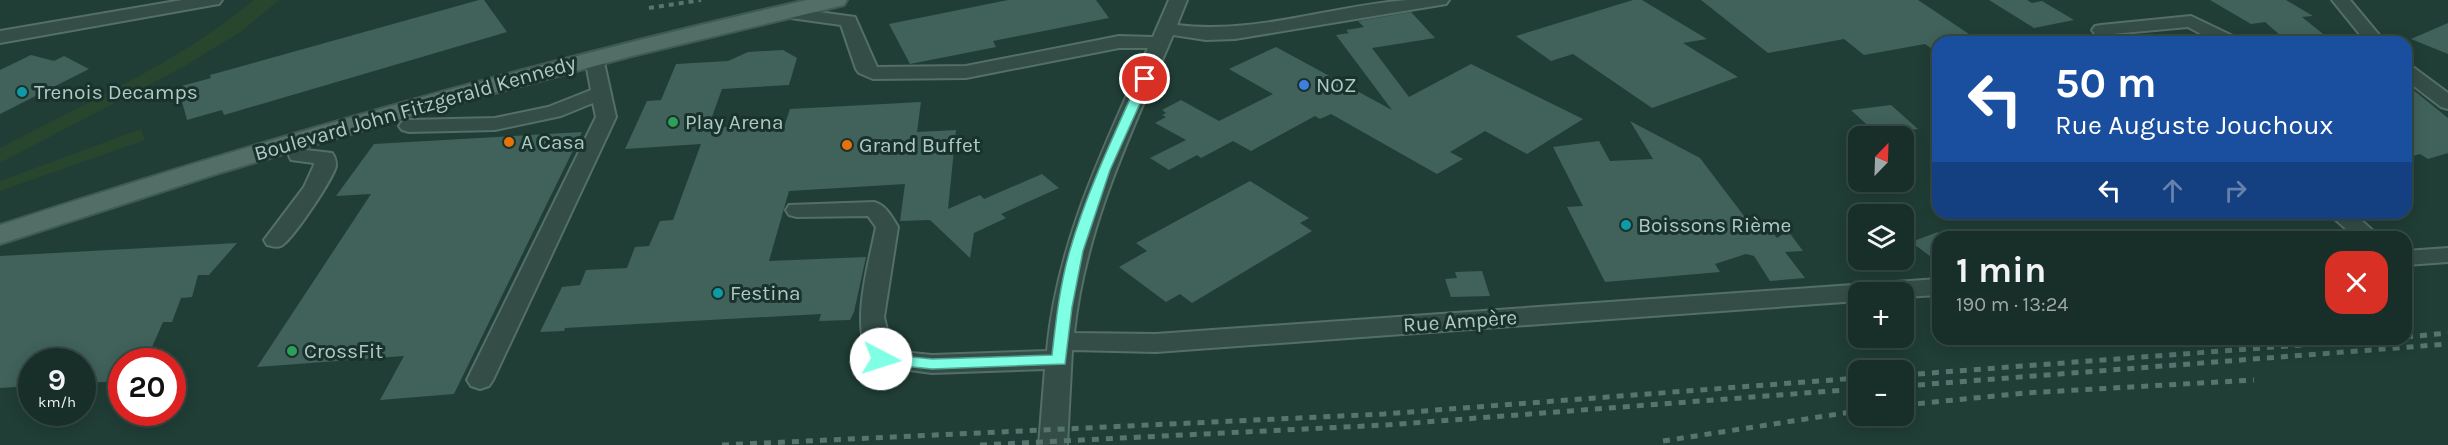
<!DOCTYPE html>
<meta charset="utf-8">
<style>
:root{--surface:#182e28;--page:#213630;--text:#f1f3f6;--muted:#9fa8a8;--line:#364a45}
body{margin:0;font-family:Karla,sans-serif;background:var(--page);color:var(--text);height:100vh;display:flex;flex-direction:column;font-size:22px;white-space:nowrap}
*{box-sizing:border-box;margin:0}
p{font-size:20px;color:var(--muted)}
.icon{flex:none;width:33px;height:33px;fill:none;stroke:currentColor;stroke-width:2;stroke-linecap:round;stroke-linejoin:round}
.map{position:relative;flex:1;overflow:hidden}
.side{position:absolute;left:1932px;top:231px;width:480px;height:114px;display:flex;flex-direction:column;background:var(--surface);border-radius:18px;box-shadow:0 3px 15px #0003,0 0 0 2px var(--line)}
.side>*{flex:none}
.banner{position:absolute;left:1932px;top:36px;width:480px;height:183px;border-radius:18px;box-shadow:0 3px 15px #0003,0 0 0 2px var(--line);background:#1a4fa0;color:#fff;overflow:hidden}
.needle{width:39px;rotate:23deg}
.fabs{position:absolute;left:1848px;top:126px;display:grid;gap:12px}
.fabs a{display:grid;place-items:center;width:66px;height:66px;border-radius:12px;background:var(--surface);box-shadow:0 3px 15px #0003,0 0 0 2px var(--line);font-size:30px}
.speed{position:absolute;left:18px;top:348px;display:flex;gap:12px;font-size:30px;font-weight:700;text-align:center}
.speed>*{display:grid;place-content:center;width:78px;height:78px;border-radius:50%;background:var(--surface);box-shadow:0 3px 15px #0003,0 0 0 2px var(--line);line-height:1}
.speed small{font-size:15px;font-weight:400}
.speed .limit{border:9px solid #d22;background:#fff;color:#111}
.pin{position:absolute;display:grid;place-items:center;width:51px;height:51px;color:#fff;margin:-26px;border:3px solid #fff;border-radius:50%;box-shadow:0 2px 6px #0007}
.me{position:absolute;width:66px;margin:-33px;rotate:95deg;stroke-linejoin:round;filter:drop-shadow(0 0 4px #0008)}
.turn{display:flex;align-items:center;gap:21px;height:126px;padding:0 24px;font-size:27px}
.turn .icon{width:78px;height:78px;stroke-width:2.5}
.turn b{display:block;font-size:42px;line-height:51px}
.lanes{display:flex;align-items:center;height:57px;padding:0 24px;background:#0003;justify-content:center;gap:30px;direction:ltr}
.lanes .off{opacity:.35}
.round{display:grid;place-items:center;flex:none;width:63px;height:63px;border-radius:18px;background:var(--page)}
.head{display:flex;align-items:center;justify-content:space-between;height:102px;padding:0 24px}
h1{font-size:36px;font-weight:700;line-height:45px}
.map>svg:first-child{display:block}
.green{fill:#28452d}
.building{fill:#40625a}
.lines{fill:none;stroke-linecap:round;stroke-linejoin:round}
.minor-casing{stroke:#546e68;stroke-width:4}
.major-casing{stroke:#405954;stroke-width:4}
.minor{fill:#344e47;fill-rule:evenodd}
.major{fill:#526e67;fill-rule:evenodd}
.rail-far1{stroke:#55756e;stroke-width:4;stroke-dasharray:5 5;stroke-linecap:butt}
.rail{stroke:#55756e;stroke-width:5;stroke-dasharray:7 7;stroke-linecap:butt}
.route{fill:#7fffe4;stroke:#53a694;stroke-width:1.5}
.shop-dot{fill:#3f7fe0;stroke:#19322c;stroke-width:2}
.culture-dot{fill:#0f9aa8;stroke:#19322c;stroke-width:2}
.leisure-dot{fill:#2e9e5b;stroke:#19322c;stroke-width:2}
.food-dot{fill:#e8710a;stroke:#19322c;stroke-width:2}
.labels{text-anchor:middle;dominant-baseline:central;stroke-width:6;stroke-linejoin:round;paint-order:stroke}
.poi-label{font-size:21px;fill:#afc9c4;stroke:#19322c;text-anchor:start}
.street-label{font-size:21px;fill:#afc9c4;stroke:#19322c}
</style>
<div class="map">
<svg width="2448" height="445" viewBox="0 0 2448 445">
<rect width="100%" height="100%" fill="#203e36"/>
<g class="green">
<path d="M254 0H279L242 31 183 67 0 163V148C87 102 178 63 254 0Z"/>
<path d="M141 129 145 140 0 191V181Z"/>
</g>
<g class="building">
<path d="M479 0H484L507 32 224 115 222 110 187 120 178 87 211 78 210 75Z"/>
<path d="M1008 0H1096L1109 18 993 41 996 47 910 64 889 24Z"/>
<path d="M1633 0H1642L1707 39 1683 43 1738 77 1652 108 1573 54 1551 61 1516 36Z"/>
<path d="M1701 0H1918L1981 42H1938V53L1925 44 1864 55 1844 39 1768 53Z"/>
<path d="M1989 0H2027L2032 3 2042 1 2074 20 2034 28Z"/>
<path d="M2210 0H2286L2313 16 2302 17 2333 42H2288L2265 22 2251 24Z"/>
<path d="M1411 12 1435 38 1372 48 1409 97 1471 64 1583 119 1527 154 1485 131 1450 152 1463 159 1437 174 1331 114 1320 119 1315 116 1251 151 1233 141 1201 158 1197 155 1169 170 1150 158 1186 140 1155 123 1166 117 1162 115 1166 113 1162 110 1181 100 1219 121 1273 94 1229 69 1276 47 1392 110 1336 35 1349 33 1346 30 1364 27 1358 21Z"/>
<path d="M2448 23V54L2411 39Z"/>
<path d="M783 50 797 58 789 85 722 89 708 128 785 124 790 109 921 102 917 132 956 130 948 209 980 195 984 199 1042 174 1059 188 1001 214 1006 218 974 233 970 258 930 220 900 221 905 184 789 191 769 261 866 257 854 312 850 320 819 321 821 314 565 328 564 331 540 332 562 287 580 285 586 270 627 268 635 247 649 246 660 221 673 220 701 144 625 149 647 101 661 100 676 64 728 61 748 52Z"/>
<path d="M31 55 54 61 64 56 89 69 0 114V70Z"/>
<path d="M2406 84 2448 118V153L2428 159 2420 154 2406 158Z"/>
<path d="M1891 105 1918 129 1878 135 1851 110Z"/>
<path d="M1630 121 1700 158 1747 220 1762 219 1777 238 1788 231 1803 251 1785 252 1805 278 1770 281 1754 256 1746 254 1715 264 1720 272 1605 282 1567 207 1583 206 1553 147 1599 141 1610 161 1653 159Z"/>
<path d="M582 132 454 394 380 400 404 356 257 367 371 194 336 196 374 144Z"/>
<path d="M1250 181 1309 218 1300 223 1312 231 1192 303 1180 294 1166 302 1119 267 1147 251 1136 243Z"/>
<path d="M1938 232V262L1911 242Z"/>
<path d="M237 243 209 275H198L192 297 181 298 172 322H163L152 347H145L133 362H122V381L82 383V362H32V386L0 388V256Z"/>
<path d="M1482 271 1490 296 1451 297 1445 279 1457 278 1455 272Z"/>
</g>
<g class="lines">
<g class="minor-casing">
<g id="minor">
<path d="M182 0H222L219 4 213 5 0 43V31Z"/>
<path d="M1169 0H1187L1177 25C1255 35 1330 6 1407 0 1421 0 1435 0 1449 0L1446 4 1440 5 1235 39 1206 40 1173 35C1132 131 1085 227 1074 333L1156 334 1938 279V295L1904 297V292H1858V301L1156 352 1072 350 1067 445H1039L1045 369 932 373 872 365C849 327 868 268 876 227L868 216 797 217 789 215 786 210 789 205 874 202C886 205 892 217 898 227L884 317 892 351 932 355 1047 351C1057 242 1104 147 1148 48H1119L966 78 873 79 859 73 856 69 841 25 776 16 773 12 776 8 782 7 855 17 877 67 966 66 1119 36 1153 37Z"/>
<path d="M2332 0H2350L2385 42H2366Z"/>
<path d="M2191 16 2237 38 2239 42H2216L2188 27 2101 35 2095 34 2092 30 2095 26 2101 25Z"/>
<path d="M594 52 601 54 603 58 616 117 493 380 489 386 480 389 471 386 467 380 596 117 593 103 561 116 495 130 409 132 402 130 399 126 402 122 409 120 495 118 548 107 591 90 585 58 587 54Z"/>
<path d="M2406 65 2413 67 2448 93V109L2441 107 2406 80Z"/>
<path d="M293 135 300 137 306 150 332 153C335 157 336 160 336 166 333 179 292 241 281 246 276 248 272 246 267 245L264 240 304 187 314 165V163L291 160 283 141 286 137Z"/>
<path d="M2328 213H2353L2380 237H2355Z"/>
<path d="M2448 248V262L2406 265V251Z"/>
</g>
</g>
<g class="major-casing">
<path id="major" d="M807 0H847L844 5 632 56 424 112 216 174 0 244V225C266 138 534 62 807 0Z"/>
</g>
<use href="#minor" class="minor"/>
<use href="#major" class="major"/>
<path class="rail-far1" d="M649 8 701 0"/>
<g class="rail">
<path d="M2406 337 2448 333"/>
<path d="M1904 375 2381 339"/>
<path d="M1904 386 2448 344"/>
<path d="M1904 405 2025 393 2254 380"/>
<path d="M1663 441 1858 411"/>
<path d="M722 445 1384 414 1858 378"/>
<path d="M980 445 1386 425 1858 389"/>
</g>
</g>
<path class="route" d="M1145 76 1151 79 1110 170 1083 251 1072 307 1065 364 932 369 875 363 873 359 875 356 881 354 932 359 1052 355C1056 320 1060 284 1070 250 1087 191 1114 135 1139 79Z"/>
<circle class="shop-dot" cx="1304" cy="85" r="6"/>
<g class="culture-dot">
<circle cx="22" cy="92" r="6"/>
<circle cx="1626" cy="225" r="6"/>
<circle cx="718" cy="293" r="6"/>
</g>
<g class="leisure-dot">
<circle cx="673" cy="122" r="6"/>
<circle cx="292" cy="351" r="6"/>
</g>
<g class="food-dot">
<circle cx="509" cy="142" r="6"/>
<circle cx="847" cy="145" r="6"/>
</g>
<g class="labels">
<g class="poi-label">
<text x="1316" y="85">NOZ</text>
<text x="34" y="92">Trenois Decamps</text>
<text x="685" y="122">Play Arena</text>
<text x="521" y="142">A Casa</text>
<text x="859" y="145">Grand Buffet</text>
<text x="1638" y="225">Boissons Rième</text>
<text x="730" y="293">Festina</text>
<text x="304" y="351">CrossFit</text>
</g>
<g class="street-label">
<text transform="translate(415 108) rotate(-16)">Boulevard John Fitzgerald Kennedy</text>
<text transform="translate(1460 321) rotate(-4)">Rue Ampère</text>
</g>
</g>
</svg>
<div class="fabs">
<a><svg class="needle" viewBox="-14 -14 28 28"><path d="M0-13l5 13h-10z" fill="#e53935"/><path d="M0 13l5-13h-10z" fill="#9fa8a8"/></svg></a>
<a><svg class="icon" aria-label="layers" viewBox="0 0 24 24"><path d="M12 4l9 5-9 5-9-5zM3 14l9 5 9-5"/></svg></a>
<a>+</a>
<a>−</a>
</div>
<div class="speed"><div>9<small>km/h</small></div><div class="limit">20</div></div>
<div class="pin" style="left:1145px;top:79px;background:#d93025"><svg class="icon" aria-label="arrive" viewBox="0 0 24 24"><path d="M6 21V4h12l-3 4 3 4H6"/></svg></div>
<svg class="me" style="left:881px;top:359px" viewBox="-20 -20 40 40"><circle r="19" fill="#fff"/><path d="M0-13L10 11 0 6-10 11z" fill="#7fffe4"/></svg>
<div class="banner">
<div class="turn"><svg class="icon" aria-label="left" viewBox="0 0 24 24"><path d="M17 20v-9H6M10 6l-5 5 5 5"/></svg><div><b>50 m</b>Rue Auguste Jouchoux</div></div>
<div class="lanes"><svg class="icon" aria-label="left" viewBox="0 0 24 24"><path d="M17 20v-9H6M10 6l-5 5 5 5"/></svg><svg class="icon off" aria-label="ahead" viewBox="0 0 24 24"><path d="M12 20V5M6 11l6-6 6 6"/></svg><svg class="icon off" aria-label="right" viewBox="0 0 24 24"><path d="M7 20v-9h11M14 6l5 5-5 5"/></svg></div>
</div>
<section class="side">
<div class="head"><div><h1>1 min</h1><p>190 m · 13:24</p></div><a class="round" style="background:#d93025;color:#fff"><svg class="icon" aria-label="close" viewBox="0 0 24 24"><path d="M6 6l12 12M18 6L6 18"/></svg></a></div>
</section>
</div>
